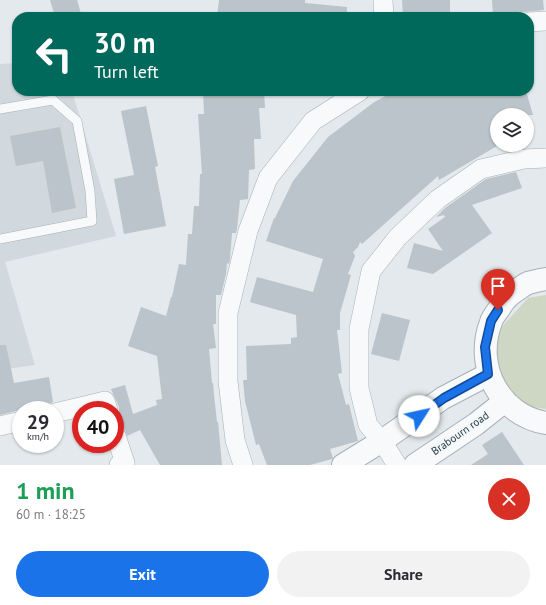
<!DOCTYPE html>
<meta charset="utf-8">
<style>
:root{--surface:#fff;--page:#f2f2f3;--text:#2b2b33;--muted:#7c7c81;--accent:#1a73e8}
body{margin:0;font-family:"PT Sans",sans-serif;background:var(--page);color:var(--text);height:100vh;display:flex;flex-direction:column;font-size:15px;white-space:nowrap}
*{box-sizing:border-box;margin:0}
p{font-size:13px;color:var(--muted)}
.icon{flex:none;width:22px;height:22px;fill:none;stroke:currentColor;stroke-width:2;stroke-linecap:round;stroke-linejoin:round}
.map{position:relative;height:465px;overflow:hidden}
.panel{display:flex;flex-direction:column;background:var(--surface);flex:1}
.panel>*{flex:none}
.top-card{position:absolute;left:12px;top:12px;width:522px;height:84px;border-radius:16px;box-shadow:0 1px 3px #0004;background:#00695c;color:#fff;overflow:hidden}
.tools{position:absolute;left:490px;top:108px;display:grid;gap:8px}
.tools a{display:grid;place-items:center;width:44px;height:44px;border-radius:50%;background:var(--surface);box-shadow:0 1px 3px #0004;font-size:20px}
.speed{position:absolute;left:12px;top:401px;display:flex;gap:8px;font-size:20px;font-weight:700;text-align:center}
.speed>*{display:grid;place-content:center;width:52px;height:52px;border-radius:50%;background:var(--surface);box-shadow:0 1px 3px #0004;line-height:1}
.speed small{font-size:10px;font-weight:400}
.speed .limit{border:6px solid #d22;background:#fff;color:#111}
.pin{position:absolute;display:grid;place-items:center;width:34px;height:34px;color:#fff;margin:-41px -17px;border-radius:50% 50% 50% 0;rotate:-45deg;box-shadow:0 0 4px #0007}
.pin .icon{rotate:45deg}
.me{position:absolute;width:44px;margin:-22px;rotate:55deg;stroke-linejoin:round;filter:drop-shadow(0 0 3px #0008)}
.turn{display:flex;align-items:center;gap:14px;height:84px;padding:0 16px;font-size:18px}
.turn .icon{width:52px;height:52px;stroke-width:2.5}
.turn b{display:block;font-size:28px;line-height:34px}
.round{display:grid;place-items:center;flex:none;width:42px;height:42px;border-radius:21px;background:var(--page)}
.headline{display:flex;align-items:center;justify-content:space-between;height:68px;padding:0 16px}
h1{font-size:24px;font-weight:700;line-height:30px;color:#1e9e55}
.action{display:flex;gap:8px;margin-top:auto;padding:8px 16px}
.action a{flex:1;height:46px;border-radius:24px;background:var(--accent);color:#fff;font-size:16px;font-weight:700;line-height:46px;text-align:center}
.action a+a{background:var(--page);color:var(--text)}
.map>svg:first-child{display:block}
.built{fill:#d1d9de}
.green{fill:#ced6c4}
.building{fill:#bac4ca}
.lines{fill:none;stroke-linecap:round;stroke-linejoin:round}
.service-casing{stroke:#a8b1b7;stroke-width:10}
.minor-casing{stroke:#a8b1b7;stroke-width:20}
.tertiary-casing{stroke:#a8b1b7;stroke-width:24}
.service{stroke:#f7f9fa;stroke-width:9}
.minor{stroke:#f7f9fa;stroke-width:19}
.tertiary{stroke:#f7f9fa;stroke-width:22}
.route-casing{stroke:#114b97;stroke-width:10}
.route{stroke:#1a73e8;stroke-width:7}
.labels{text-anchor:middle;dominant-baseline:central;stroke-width:4;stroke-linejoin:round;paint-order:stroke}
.street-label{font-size:11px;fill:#2a3b46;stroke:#f3f7f9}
</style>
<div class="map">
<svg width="546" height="465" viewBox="0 0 546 465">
<rect width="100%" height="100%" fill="#e3e9ec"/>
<path class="built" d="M17 63V91H72L116 236 5 262 35 365 0 370V64Z"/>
<path class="green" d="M546 295V409L526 406 502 384 492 360 497 332 528 298Z"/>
<g class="building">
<path d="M50 0H77L82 17H55Z"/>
<path d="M219 0H305V3L347 7V17H217Z"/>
<path d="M402 0H450V17H403Z"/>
<path d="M492 0H543L544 10 493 15Z"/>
<path d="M203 91H264L265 108H259L261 139H254L255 169 249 170 248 199 240 200 237 229 236 233H232L230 259 229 264 227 263 226 274 221 295H216V324H213L216 348 209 349 212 383H213L214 395 217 422H218L222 465H160L140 430 127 436 125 430 123 425 116 422 115 421 119 420 118 414 119 412V407L111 389 125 385 133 414 157 405 156 400 162 399 157 356 128 346 141 307 166 316 171 297H172L179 264 186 265 188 234H192L194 206H199L200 174H202L198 114H204Z"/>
<path d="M394 91H526L533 115H497V146L439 180 438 176 362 244 360 242 358 247 353 252 355 256 348 274 351 275 340 313V330H337L342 373 338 374 346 405 349 404 358 441 330 449 333 458 332 459 310 465H267L259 444 256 445 245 401 243 380H247L246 346 291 344V338L297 337 296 315 250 302 257 277 313 292 323 259 266 241 274 218H275L293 181 328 137 373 103Z"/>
<path d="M146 106 158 166 155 167 166 226 124 234 114 179 134 175 121 111Z"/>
<path d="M60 127 76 208 52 213 43 161 16 166 10 136Z"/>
<path d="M516 172 522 188 472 205 492 233 433 274 407 268 414 243 443 251 428 229 445 217 444 215 436 217 445 208 486 179Z"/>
<path d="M382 313 410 320 399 361 371 354Z"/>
<path d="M0 345H6L14 383 49 377 53 402 47 405 20 410 0 415Z"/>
<path d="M502 432 524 465H471L488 454 482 445Z"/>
</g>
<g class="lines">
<g class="service-casing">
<path id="service" d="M0 109 53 100 77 121 90 191 92 221 0 239"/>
</g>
<g class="minor-casing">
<g id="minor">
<path d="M383 0 384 17"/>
<path d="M529 22 546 21"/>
<path d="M55 413 105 401 108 410"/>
<path d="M0 426 21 421"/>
<path d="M115 433 125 463 119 465"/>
<path d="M243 465 235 440 228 381V313L248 231 268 178 313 121 360 91"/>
<path d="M397 465 382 441 368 425 359 388V329L371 271 398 237 438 199 481 169 524 159 546 158"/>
</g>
</g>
<g class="tertiary-casing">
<g id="tertiary">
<path d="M546 279C540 280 534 281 528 283 524 285 509 295 506 299 503 302 501 306 499 309 496 313 492 318 491 322 474 366 499 415 546 423"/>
<path d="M343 465 382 441 443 398 489 374"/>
<path d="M415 465 476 424 505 401"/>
</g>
</g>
<use href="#service" class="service"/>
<use href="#minor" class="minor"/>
<use href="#tertiary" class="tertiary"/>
</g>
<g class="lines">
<g class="route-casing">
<path id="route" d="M419 416 444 398 488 374 485 347 491 321 498 310"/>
</g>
<use href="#route" class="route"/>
</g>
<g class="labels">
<g class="street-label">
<text transform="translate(460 433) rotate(-35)">Brabourn road</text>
</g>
</g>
</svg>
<div class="tools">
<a><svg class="icon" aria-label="layers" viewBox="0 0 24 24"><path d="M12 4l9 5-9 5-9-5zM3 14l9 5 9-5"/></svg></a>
</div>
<div class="speed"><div>29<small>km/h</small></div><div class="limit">40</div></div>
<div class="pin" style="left:498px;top:310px;background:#d93025"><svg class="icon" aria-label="arrive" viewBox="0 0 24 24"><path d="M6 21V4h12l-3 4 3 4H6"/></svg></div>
<svg class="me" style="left:419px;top:416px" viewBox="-20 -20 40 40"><circle r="19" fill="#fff"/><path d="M0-13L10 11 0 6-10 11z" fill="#1a73e8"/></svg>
<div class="top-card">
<div class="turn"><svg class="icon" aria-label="left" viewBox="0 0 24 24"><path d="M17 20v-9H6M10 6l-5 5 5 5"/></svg><div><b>30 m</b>Turn left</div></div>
</div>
</div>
<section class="panel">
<div class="headline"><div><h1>1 min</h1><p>60 m · 18:25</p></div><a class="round" style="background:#d93025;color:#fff"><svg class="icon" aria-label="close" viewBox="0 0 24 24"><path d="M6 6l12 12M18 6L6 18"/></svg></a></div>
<div class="action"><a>Exit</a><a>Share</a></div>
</section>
